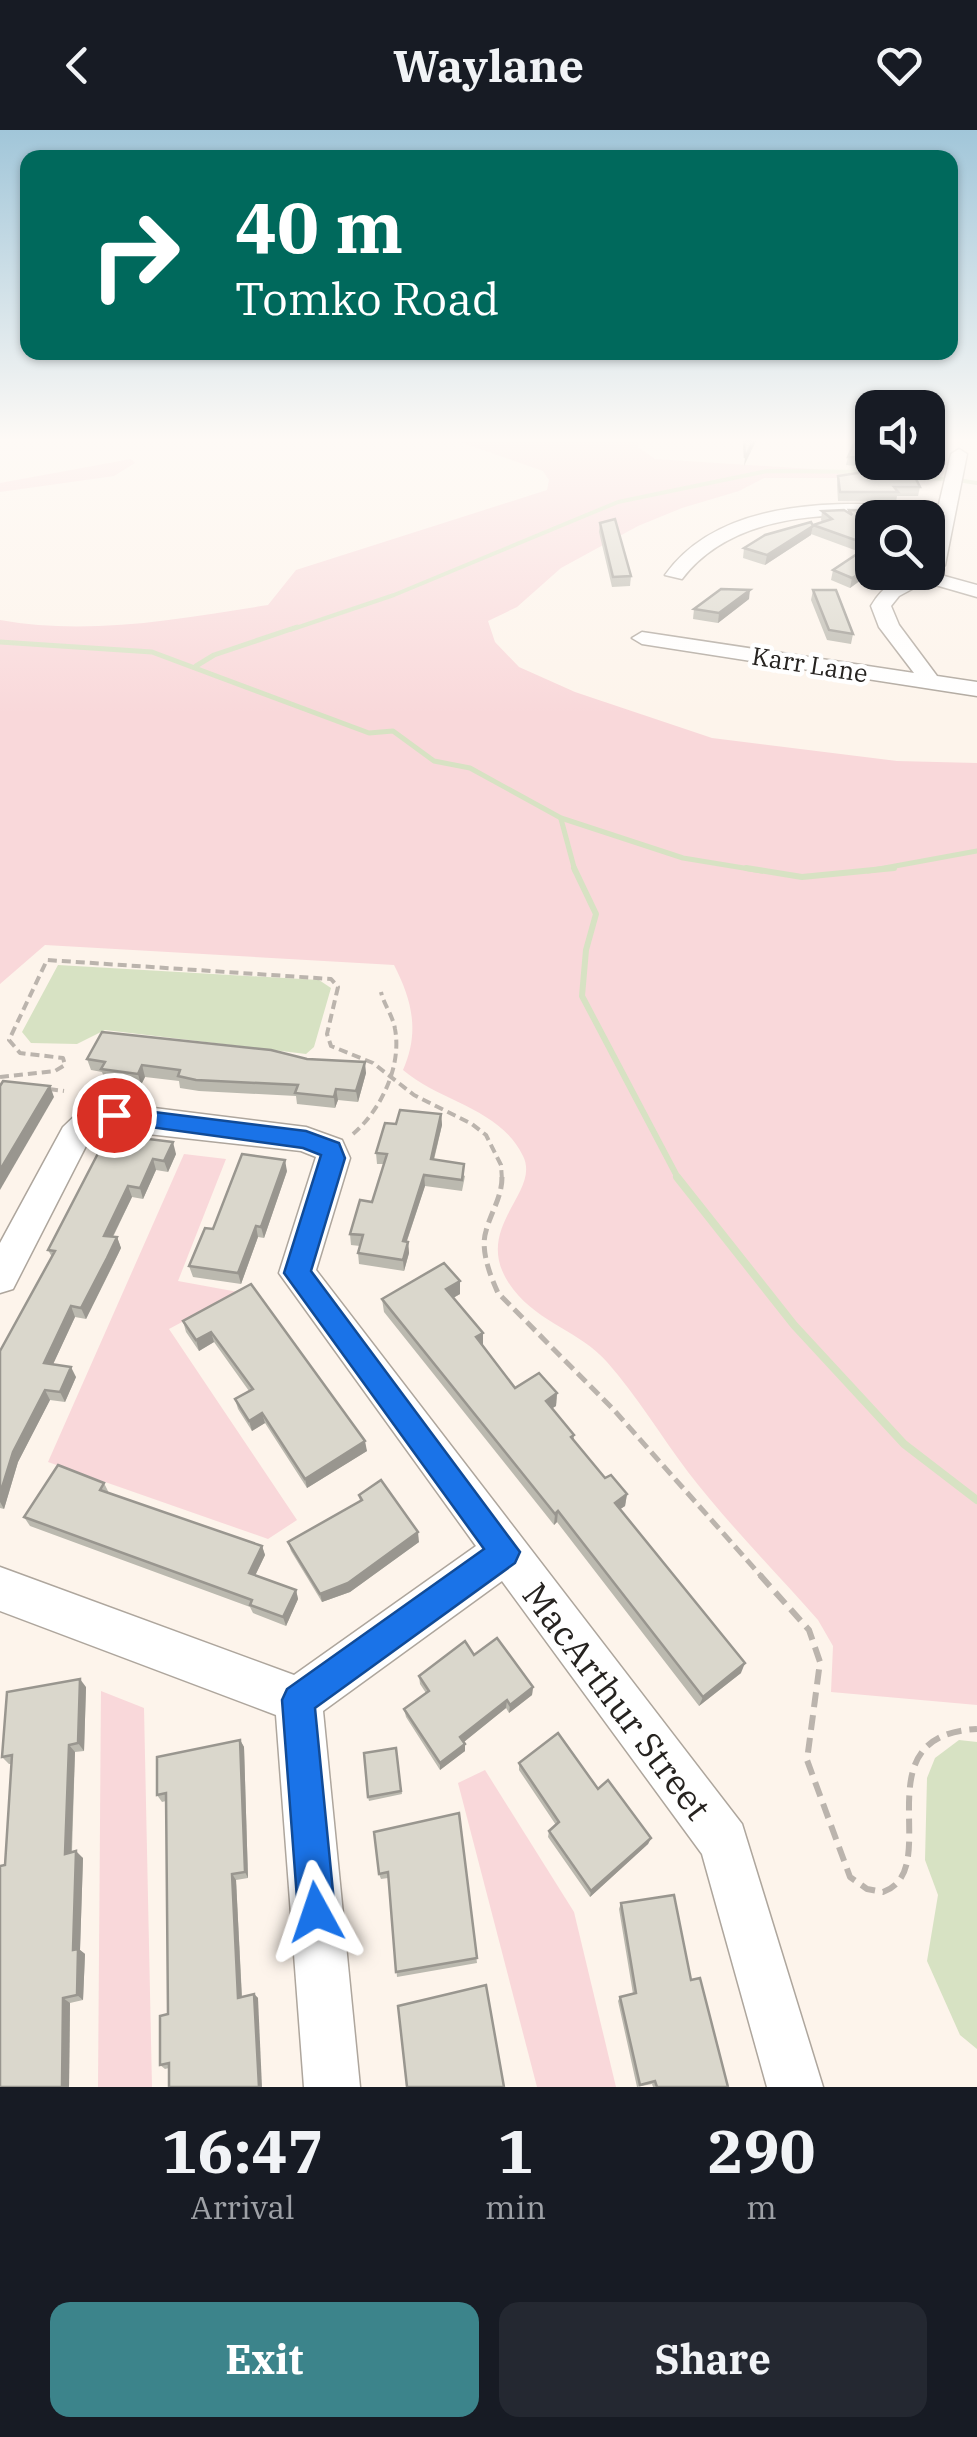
<!DOCTYPE html>
<style>
:root{--surface:#171b24;--page:#242831;--text:#f1f3f6;--muted:#9ea1a6;--accent:#3c848b}
body{margin:0;font-family:"IBM Plex Serif",serif;background:var(--page);color:var(--text);height:100vh;display:flex;flex-direction:column;font-size:38px;white-space:nowrap}
*{box-sizing:border-box;margin:0}
p{font-size:32px;color:var(--muted)}
.icon{flex:none;width:55px;height:55px;fill:none;stroke:currentColor;stroke-width:2;stroke-linecap:round;stroke-linejoin:round}
.map{position:relative;height:1957px;overflow:hidden}
.drawer{display:flex;flex-direction:column;background:var(--surface);flex:1}
.drawer>*{flex:none}
.hud{position:absolute;left:20px;top:20px;width:938px;height:210px;border-radius:20px;box-shadow:0 2px 8px #0004;background:#00695c;color:#fff;overflow:hidden}
.buttons{position:absolute;left:855px;top:260px;display:grid;gap:20px}
.buttons a{display:grid;place-items:center;width:90px;height:90px;border-radius:20px;background:var(--surface);box-shadow:0 2px 8px #0004;font-size:50px}
.pin{position:absolute;display:grid;place-items:center;width:85px;height:85px;color:#fff;margin:-42px;border:5px solid #fff;border-radius:50%;box-shadow:0 2px 10px #0007}
.me{position:absolute;width:110px;margin:-55px;rotate:355deg;stroke-linejoin:round;filter:drop-shadow(0 0 8px #0008)}
.turn{display:flex;align-items:center;gap:35px;height:210px;padding:0 50px;font-size:45px}
.turn .icon{width:130px;height:130px;stroke-width:2.5}
.turn b{display:block;font-size:70px;line-height:85px}
.eta{display:flex;justify-content:space-evenly;align-items:center;height:170px;text-align:center}
.eta b{font-size:60px;font-weight:700;line-height:70px}
.button{display:flex;gap:20px;margin-top:auto;padding:20px 50px}
.button a{flex:1;height:115px;border-radius:20px;background:var(--accent);color:#fff;font-size:40px;font-weight:700;line-height:115px;text-align:center}
.button a+a{background:var(--page);color:var(--text)}
header{display:flex;justify-content:space-between;align-items:center;height:130px;padding:0 50px;background:var(--surface);font-size:45px;font-weight:700}
.map>svg:first-child{display:block}
.green{fill:#f9d8da}
.water{fill:#d7e2c3}
.lines{fill:none;stroke-linecap:round;stroke-linejoin:round}
.stream-far3{stroke:#d7e2c3;stroke-width:4}
.stream-far2{stroke:#d7e2c3;stroke-width:5}
.stream-far1{stroke:#d7e2c3;stroke-width:6}
.stream{stroke:#d7e2c3;stroke-width:8}
.minor-casing{stroke:#aea69d;stroke-width:3}
.path-far2{stroke:#bbb4ad;stroke-width:4;stroke-dasharray:9 5;stroke-linecap:butt}
.path-far1{stroke:#bbb4ad;stroke-width:5;stroke-dasharray:12 6;stroke-linecap:butt}
.path{stroke:#bbb4ad;stroke-width:6;stroke-dasharray:15 8;stroke-linecap:butt}
.minor{fill:#fff;fill-rule:evenodd}
.wall{fill:#bbb9af}
.shaded-wall{fill:#99968f}
.building{fill:#dad7cc;stroke:#99968f;stroke-width:2.5}
.route{fill:#1a73e8;stroke:#114b97;stroke-width:2.5}
.labels{text-anchor:middle;dominant-baseline:central;stroke-width:9;stroke-linejoin:round;paint-order:stroke}
.far-street-label{font-size:25px;fill:#262320;stroke:#fff}
.near-street-label{font-size:35px;fill:#262320;stroke:#fff}
</style>
<header><svg class="icon" aria-label="back" viewBox="0 0 24 24"><path d="M15 5l-7 7 7 7"/></svg>Waylane<svg class="icon" aria-label="heart" viewBox="0 0 24 24"><path d="M12 20l-8-8c-3-5 5-10 8-4 3-6 11-1 8 4z"/></svg></header>
<div class="map">
<svg width="977" height="1957" viewBox="0 0 977 1957">
<rect width="100%" height="100%" fill="#fdf4eb"/>
<g class="green">
<path d="M457 311H639L638 317 655 329 875 343 849 348H764L739 361 682 378 638 396 561 438 517 477 488 491 495 512 519 537 575 562 712 608 897 631 977 633V1575L831 1562 833 1516 818 1490C775 1441 728 1394 688 1342 661 1306 637 1266 607 1232 580 1201 540 1194 513 1159 467 1099 542 1064 523 1026 500 978 440 972 403 940 420 902 412 870 394 835L45 815 0 854V490C88 506 179 489 268 475L296 440 547 360 549 350 543 341Z"/>
<path d="M131 329 135 333 114 346 0 362V353Z"/>
<path d="M184 1024 226 1029 178 1151 238 1162 169 1199 297 1390 268 1409 48 1332Z"/>
<path d="M101 1561 144 1578 152 1957H98Z"/>
<path d="M485 1640 574 1782 616 1957H537L458 1653Z"/>
</g>
<g class="water">
<path d="M58 835 319 850 331 858 314 917 306 924 105 900 77 914 31 913 22 902Z"/>
<path d="M959 1610 977 1612V1919L960 1905 927 1831 938 1765 925 1730 927 1648 935 1628Z"/>
</g>
<g class="lines">
<g class="stream-far3">
<path d="M909 347 944 349"/>
<path d="M964 351 977 353"/>
<path d="M290 500 394 465 618 372 767 341 872 342"/>
</g>
<g class="stream-far2">
<path d="M0 512 152 522 369 603 393 601 434 631 470 638 561 688 683 728 762 741"/>
<path d="M196 536 214 525 297 497"/>
<path d="M561 689 575 741"/>
<path d="M868 741 977 721"/>
</g>
<g class="stream-far1">
<path d="M574 738 596 784 586 820 582 866 679 1050"/>
<path d="M746 738 802 747 894 738"/>
</g>
<path class="stream" d="M677 1047 794 1195 904 1314 977 1370"/>
<g class="minor-casing">
<g id="minor">
<path d="M959 319 967 324 945 435 937 444 977 455V467L925 452 899 466 891 476 899 495 937 546 977 552V566L642 514 632 508 642 502 914 543 879 497 871 476C883 455 904 442 928 442L936 389C852 382 738 375 682 449L665 445C723 364 849 371 938 378L951 324Z"/>
<path d="M114 973 306 997 342 1010 350 1028 316 1140 742 1694 823 1957H767L702 1724 502 1451 323 1581 360 1957H304L276 1585 0 1481V1437L294 1545 476 1416 279 1143 316 1027 301 1021 103 999 87 1014 13 1159 0 1163V1113L63 997 82 979Z"/>
</g>
</g>
<g class="path-far2">
<path d="M0 947 55 941 65 935 63 928 20 923 9 910 47 830 331 849 338 857 327 904 331 916 373 933 414 965 472 994 486 1005 501 1035 502 1050"/>
<path d="M49 959 64 961"/>
<path d="M353 1004C381 980 402 936 395 899 393 886 384 875 381 862"/>
</g>
<path class="path-far1" d="M502 1047C502 1067 491 1082 486 1101 480 1120 490 1145 498 1163L613 1279 762 1447"/>
<path class="path" d="M760 1445 809 1500 820 1532 807 1630 850 1747 867 1759 883 1762C947 1739 857 1605 977 1599"/>
<use href="#minor" class="minor"/>
</g>
<g class="wall">
<path d="M872 311V332H921L919 341 913 342 920 357 918 366H897L896 372 838 371 837 355 838 346 887 339 846 335 848 327Z"/>
<path d="M849 380 872 388V442L850 458 831 450 833 440 860 422 811 404 813 395 822 392 821 390 822 381 848 383Z"/>
<path d="M600 393 631 446 630 456 612 457 599 402Z"/>
<path d="M811 405 765 435 743 428 744 418Z"/>
<path d="M813 460 853 504 851 514 827 510 811 470Z"/>
<path d="M749 469 718 493 693 489 694 479Z"/>
<path d="M87 929 366 943 358 972 338 970 335 978 297 974 296 966 199 961 180 958 179 951 145 947 141 955 105 950 102 942 91 940Z"/>
<path d="M441 984 442 995 434 1030 465 1046 462 1061 425 1056 407 1111 408 1112 409 1123 404 1141 359 1134 358 1123 360 1116 351 1115 350 1104 372 1072 384 1034H377L376 1023 396 994Z"/>
<path d="M108 1004 176 1024 168 1042 156 1040 143 1069 132 1067 113 1107H117L121 1118 111 1139 86 1189 75 1187 53 1234 76 1247 65 1272 50 1270 18 1332 4 1379 0 1378V1221L52 1127 48 1120Z"/>
<path d="M287 1041 264 1108 258 1107 241 1154 193 1147 189 1136 213 1099Z"/>
<path d="M251 1154 367 1321 307 1358 265 1293 252 1301 238 1279 235 1269 249 1261 214 1212 199 1221 186 1202 183 1191Z"/>
<path d="M460 1164 453 1168 483 1203V1216L515 1258 557 1263 556 1276 552 1278 574 1305V1311L605 1348 627 1364 625 1376 620 1379 741 1543 699 1576 557 1392 554 1395 384 1182 382 1169Z"/>
<path d="M104 1353 109 1363 262 1416 265 1425 255 1446 296 1460 298 1469 286 1496 253 1483 250 1477 30 1396 24 1387Z"/>
<path d="M359 1365 419 1412 350 1462 322 1472 291 1421 288 1412 360 1371Z"/>
<path d="M474 1525 533 1557 532 1565 509 1583 506 1578 464 1612 465 1621 440 1640 406 1587 404 1579 426 1563 420 1554 419 1546Z"/>
<path d="M86 1557 84 1621 75 1622 72 1722 83 1728 80 1820 85 1824 83 1870 70 1873 69 1957 5 1735 11 1634H9L2 1627Z"/>
<path d="M240 1610 244 1617 248 1748 236 1750 242 1867 254 1864 258 1868 169 1938 165 1939 160 1935 168 1884 166 1671 162 1672 157 1665Z"/>
<path d="M396 1618 402 1664 369 1671 368 1667Z"/>
<path d="M519 1633 598 1659 651 1708 648 1714 590 1767 548 1707 549 1701 556 1695 519 1640Z"/>
<path d="M459 1683 477 1833 397 1847 388 1748 381 1749 379 1744Z"/>
<path d="M621 1773 691 1850 728 1957H653L652 1954 637 1957 618 1871 620 1867 633 1864 619 1779Z"/>
</g>
<g class="shaded-wall">
<path d="M753 311H756L744 336 745 328Z"/>
<path d="M921 332 919 341 897 345 899 336Z"/>
<path d="M813 396 811 405 765 435 767 425Z"/>
<path d="M872 434V442L850 458 852 448Z"/>
<path d="M750 460 749 469 718 493 719 483Z"/>
<path d="M365 932 366 943 358 972 356 961Z"/>
<path d="M142 935 145 947 141 955 138 944Z"/>
<path d="M50 956 54 967 0 1060V1040Z"/>
<path d="M336 959 338 970 335 978 334 967Z"/>
<path d="M441 984 442 995 431 1040V1029Z"/>
<path d="M173 1012 176 1024 168 1042 164 1031Z"/>
<path d="M153 1029 156 1040 143 1069 140 1058Z"/>
<path d="M285 1030 287 1041 264 1108 261 1097Z"/>
<path d="M424 1045 425 1056 403 1122V1111Z"/>
<path d="M128 1056 132 1067 108 1116 104 1106Z"/>
<path d="M256 1096 258 1107 241 1154 238 1143Z"/>
<path d="M117 1107 121 1118 86 1189 81 1178Z"/>
<path d="M408 1112 409 1123 404 1141 403 1130Z"/>
<path d="M460 1151V1164L446 1172V1159Z"/>
<path d="M71 1176 75 1187 49 1243 44 1233Z"/>
<path d="M211 1202 214 1212 199 1221 196 1210Z"/>
<path d="M483 1203V1216L476 1207Z"/>
<path d="M71 1237 76 1247 65 1272 60 1262Z"/>
<path d="M45 1260 50 1270 18 1332 4 1379 0 1372V1364L13 1322Z"/>
<path d="M557 1263 556 1276 545 1283 546 1271Z"/>
<path d="M262 1283 265 1293 252 1301 249 1291Z"/>
<path d="M365 1311 367 1321 307 1358 305 1349Z"/>
<path d="M627 1364 625 1376 613 1384 615 1373Z"/>
<path d="M558 1381 557 1392 554 1395 555 1384Z"/>
<path d="M418 1402 419 1412 350 1462 322 1472 320 1464Z"/>
<path d="M262 1416 265 1425 252 1452 249 1443Z"/>
<path d="M296 1460 298 1469 286 1496 283 1487Z"/>
<path d="M745 1533 741 1543 699 1576 703 1567Z"/>
<path d="M80 1549 86 1557 84 1621 78 1613Z"/>
<path d="M533 1557 532 1565 509 1583 510 1575Z"/>
<path d="M507 1570 506 1578 460 1615V1607Z"/>
<path d="M240 1610 244 1617 248 1748 245 1742Z"/>
<path d="M465 1614V1621L440 1640V1633Z"/>
<path d="M69 1615 75 1622 71 1730 65 1724Z"/>
<path d="M651 1708 648 1714 590 1767 591 1761Z"/>
<path d="M76 1721 83 1728 80 1820 85 1824 83 1870 77 1865 73 1820Z"/>
<path d="M232 1744 236 1750 242 1872 238 1868Z"/>
<path d="M254 1864 258 1868 262 1957H259Z"/>
<path d="M63 1868 70 1873 69 1957H62Z"/>
</g>
<g class="building">
<path d="M744 311H753L745 328Z"/>
<path d="M855 311H872V328L848 327Z"/>
<path d="M899 332H918L899 336Z"/>
<path d="M909 335 920 357H894L898 362H840L838 346Z"/>
<path d="M844 380 852 385 849 380 909 381 913 387 872 388V416L813 395 832 389 822 381Z"/>
<path d="M615 389 631 446 613 447 600 393Z"/>
<path d="M811 392 813 396 767 425 744 418 765 405Z"/>
<path d="M869 416 872 418V434L861 443 852 448 833 440Z"/>
<path d="M721 459 750 460 719 483 694 479Z"/>
<path d="M813 460H836L853 504 829 500Z"/>
<path d="M102 902 271 920 307 929 365 932 356 961 336 959 334 967 295 963 298 955 196 950 178 946 180 940 142 935 138 944 101 939 105 932 87 929Z"/>
<path d="M3 951 50 956 0 1040V956Z"/>
<path d="M400 980 441 984 431 1029 464 1034 462 1050 424 1045 403 1111 408 1112 403 1130 358 1123 363 1105 350 1104 360 1070 372 1072 387 1024 376 1023 385 993 396 994Z"/>
<path d="M108 1004 173 1012 164 1031 153 1029 140 1058 128 1056 104 1106 117 1107 107 1128 81 1178 71 1176 44 1233 71 1237 60 1262 45 1260 13 1322 0 1364V1221L55 1121 48 1120Z"/>
<path d="M242 1024 285 1030 261 1097 256 1096 238 1143 189 1136 205 1098 213 1099Z"/>
<path d="M444 1133 460 1151 446 1159 483 1203 476 1207 515 1258 539 1243 557 1263 546 1271 574 1305 571 1307 605 1348 611 1345 627 1364 615 1373 745 1533 703 1567 558 1381 555 1384 382 1169Z"/>
<path d="M251 1154 365 1311 305 1349 262 1283 249 1291 235 1269 253 1259 211 1202 196 1210 183 1191Z"/>
<path d="M58 1335 104 1353 100 1360 262 1416 249 1443 296 1460 283 1487 250 1475 252 1470 24 1387Z"/>
<path d="M381 1350 418 1402 348 1453 320 1464 288 1412 362 1370 359 1365Z"/>
<path d="M497 1508 533 1557 510 1575 507 1570 460 1607 465 1614 440 1633 404 1579 429 1561 419 1546 465 1511 474 1525Z"/>
<path d="M80 1549 78 1613 69 1615 65 1724 76 1721 73 1820 78 1819 77 1865 63 1868 62 1957H0V1736L5 1735 12 1625 2 1627 7 1562Z"/>
<path d="M558 1603 598 1659 608 1650 651 1708 591 1761 549 1701 559 1692 519 1633Z"/>
<path d="M240 1610 245 1742 232 1744 238 1868 254 1864 259 1957H169V1933L160 1935V1886L168 1884 166 1663 157 1665V1627Z"/>
<path d="M396 1618 401 1661 368 1667 364 1623Z"/>
<path d="M459 1683 477 1828 396 1842 388 1742 379 1744 374 1702Z"/>
<path d="M674 1765 691 1850 700 1848 728 1957H657L655 1951 640 1955 620 1867 636 1863 621 1773Z"/>
<path d="M486 1855 504 1957H407L398 1876Z"/>
</g>
<linearGradient id="sky" x2="0" y2="1"><stop stop-color="#a1c6d9"/><stop offset="0.53" stop-color="#fefaf6"/><stop offset="1" stop-color="#fefaf6" stop-opacity="0"/></linearGradient>
<rect width="977" height="585" fill="url(#sky)"/>
<path class="route" d="M114 977 306 1001 339 1013 345 1028 311 1141 520 1422 515 1433 315 1578 335 1782 329 1794 316 1800 304 1794 298 1782 282 1570 287 1559 484 1419 284 1143 321 1025 303 1018 106 991V979Z"/>
<g class="labels">
<g class="far-street-label">
<text transform="translate(810 534) rotate(9)">Karr Lane</text>
</g>
<g class="near-street-label">
<text transform="translate(617 1571) rotate(53)">MacArthur Street</text>
</g>
</g>
</svg>
<div class="buttons">
<a><svg class="icon" aria-label="sound" viewBox="0 0 24 24"><path d="M4 9h4l5-4v14l-5-4H4zM17 9q2 3 0 6"/></svg></a>
<a><svg class="icon" aria-label="search" viewBox="0 0 24 24"><circle cx="10" cy="10" r="6"/><path d="M15 15l6 6"/></svg></a>
</div>
<div class="pin" style="left:114px;top:985px;background:#d93025"><svg class="icon" aria-label="arrive" viewBox="0 0 24 24"><path d="M6 21V4h12l-3 4 3 4H6"/></svg></div>
<svg class="me" style="left:316px;top:1782px" viewBox="-20 -20 40 40"><path d="M0-17L14 15 0 8-14 15z" fill="#1a73e8" stroke="#fff" stroke-width="4"/></svg>
<div class="hud">
<div class="turn"><svg class="icon" aria-label="right" viewBox="0 0 24 24"><path d="M7 20v-9h11M14 6l5 5-5 5"/></svg><div><b>40 m</b>Tomko Road</div></div>
</div>
</div>
<section class="drawer">
<div class="eta">
<div><b>16:47</b><p>Arrival</p></div>
<div><b>1</b><p>min</p></div>
<div><b>290</b><p>m</p></div>
</div>
<div class="button"><a>Exit</a><a>Share</a></div>
</section>
